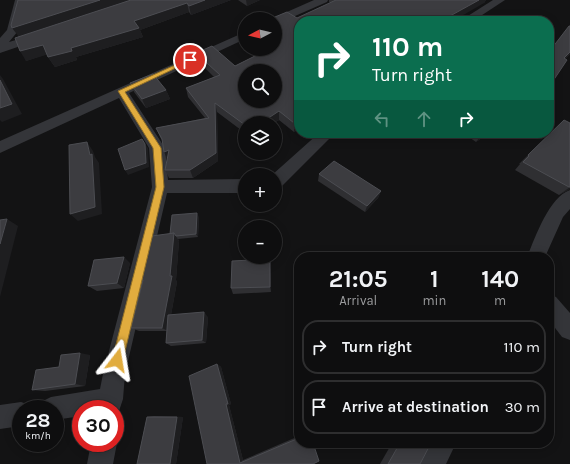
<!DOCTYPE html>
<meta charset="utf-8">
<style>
:root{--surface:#0e0e0f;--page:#1c1c1d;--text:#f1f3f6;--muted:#9b9c9e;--line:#2e2e2f}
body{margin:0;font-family:Karla,sans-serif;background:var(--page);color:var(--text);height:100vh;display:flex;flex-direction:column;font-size:15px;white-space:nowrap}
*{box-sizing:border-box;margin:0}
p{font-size:13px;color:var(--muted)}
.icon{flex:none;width:22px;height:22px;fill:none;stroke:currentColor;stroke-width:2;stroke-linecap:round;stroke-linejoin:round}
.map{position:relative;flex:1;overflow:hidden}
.sheet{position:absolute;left:294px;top:252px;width:260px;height:196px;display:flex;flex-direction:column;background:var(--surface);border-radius:16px;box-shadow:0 2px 10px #0003,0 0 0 1px var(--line)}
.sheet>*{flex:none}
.guide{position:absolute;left:294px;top:16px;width:260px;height:122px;border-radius:16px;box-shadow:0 2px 10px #0003,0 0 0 1px var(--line);background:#0b6e4f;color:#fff;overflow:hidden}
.needle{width:26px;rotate:263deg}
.controls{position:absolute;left:238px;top:12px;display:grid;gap:8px}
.controls a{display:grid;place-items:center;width:44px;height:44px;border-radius:50%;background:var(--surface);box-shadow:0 2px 10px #0003,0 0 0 1px var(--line);font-size:20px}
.speed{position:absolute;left:12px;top:400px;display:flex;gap:8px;font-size:20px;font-weight:700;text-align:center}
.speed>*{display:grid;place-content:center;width:52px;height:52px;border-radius:50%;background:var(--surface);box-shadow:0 2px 10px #0003,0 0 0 1px var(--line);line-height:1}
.speed small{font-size:10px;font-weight:400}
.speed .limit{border:6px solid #d22;background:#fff;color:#111}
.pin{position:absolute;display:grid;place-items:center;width:34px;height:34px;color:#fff;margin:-17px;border:2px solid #fff;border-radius:50%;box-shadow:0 1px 4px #0007}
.me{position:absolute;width:44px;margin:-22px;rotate:14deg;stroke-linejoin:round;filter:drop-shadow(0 0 3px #0008)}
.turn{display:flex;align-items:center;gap:14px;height:84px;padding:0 12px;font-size:18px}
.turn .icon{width:52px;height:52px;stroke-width:2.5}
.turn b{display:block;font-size:28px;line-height:34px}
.lanes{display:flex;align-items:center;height:38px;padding:0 12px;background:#0003;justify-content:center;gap:20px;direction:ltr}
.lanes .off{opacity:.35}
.eta{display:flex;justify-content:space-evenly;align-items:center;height:68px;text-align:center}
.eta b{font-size:24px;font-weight:700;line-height:28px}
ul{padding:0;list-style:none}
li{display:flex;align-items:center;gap:12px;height:54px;margin:0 8px 6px;padding:0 4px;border:2px solid var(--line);border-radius:16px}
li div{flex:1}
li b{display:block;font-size:15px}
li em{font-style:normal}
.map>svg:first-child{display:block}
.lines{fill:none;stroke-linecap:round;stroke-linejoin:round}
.minor{fill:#343539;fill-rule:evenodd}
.wall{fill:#2f2f32}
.shaded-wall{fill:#1e1e20}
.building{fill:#3c3c40;stroke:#4c4d52;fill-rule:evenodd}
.route{fill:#e1ac3e;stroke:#927028}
</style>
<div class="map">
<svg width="570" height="464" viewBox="0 0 570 464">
<rect width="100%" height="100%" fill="#131314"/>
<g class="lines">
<g class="minor">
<path d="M15 0H25L18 31 9 42 40 33 44 34 46 36 44 38 0 53V38L7 30Z"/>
<path d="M314 0H328L327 2 279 23 275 24V19H271Z"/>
<path d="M493 0H505L473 21H460Z"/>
<path d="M245 32V39L129 93 165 148 168 180 245 179V193H167L125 374 123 399 117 417 115 418V409H81V416L55 420V409H39L43 401 51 397 100 389 103 374 152 187 149 148 119 98 0 153V141Z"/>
<path d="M319 133H335L281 187 275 188V175H272Z"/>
<path d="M570 190V209L563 217 545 257H527C535 238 549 197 570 190Z"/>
<path d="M549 294 556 297 570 313V340L562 337 549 320Z"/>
<path d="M21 402 30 405 31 409H21V426L0 429V405Z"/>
<path d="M115 439 117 443 113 464H87L91 443H115Z"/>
<path d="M430 443H456L446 464H420Z"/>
</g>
</g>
<g class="wall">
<path d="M18 0H231L191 15 189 12 140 30 143 37 76 57 77 60 55 67 48 57 47 54 26 61 18 37Z"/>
<path d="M238 0H260L247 6Z"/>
<path d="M329 0H486L484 3 299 21V129L294 132 279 120 274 123H245V133L217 112 218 161 193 178H169L165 170 167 160 163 142 160 137 156 128 205 118 188 97 186 88 214 77 199 62 196 53 235 66 268 49H275V19L297 18 331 3 329 2Z"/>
<path d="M570 26V54L565 59 553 81 549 86V52Z"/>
<path d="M130 83 166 90 170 99 146 108 134 92Z"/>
<path d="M570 123V189L559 195 515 170 520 164H519L528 155Z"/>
<path d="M463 133H489L476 142Z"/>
<path d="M319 174 381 191 378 198 365 212 318 181Z"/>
<path d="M199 217 198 237 178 239 179 241 176 280 177 282 171 315 208 317 206 343 171 346 166 343 167 331H139L131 328 143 282 141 280 170 234Z"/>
<path d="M130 263 124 288 97 291 88 286Z"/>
<path d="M270 266 271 292 233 294 231 288Z"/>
<path d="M90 355 85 386 45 391 32 390 59 367Z"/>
<path d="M217 364 221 367 231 404 229 405 243 460 299 436V443L319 461 207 464Z"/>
<path d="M154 416 183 417 176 464H126H137L147 417Z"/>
<path d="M392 443H431L420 464H380Z"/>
</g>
<g class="shaded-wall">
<path d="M100 0H132L19 37 12 28Z"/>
<path d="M205 0H231L191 15 189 6Z"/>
<path d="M246 0H260L247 6Z"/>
<path d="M479 0H486L484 3 453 21H441Z"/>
<path d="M187 3 189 12 140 30 143 37 76 57 77 60 55 67 48 57 134 21Z"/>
<path d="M43 45 49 54 26 61 20 51Z"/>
<path d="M570 52V54L557 67 564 58Z"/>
<path d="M0 75 3 79 22 114 2 122 0 120Z"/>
<path d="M166 90 170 99 146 108 142 99Z"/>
<path d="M215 103 217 112 218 161 193 178 190 170Z"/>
<path d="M279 111V120L274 123H261Z"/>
<path d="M299 121V129L294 132V123Z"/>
<path d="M483 133H489L476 142 482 134Z"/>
<path d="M87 142 93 151 95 157 99 163 102 214 78 221 70 214 90 155Z"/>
<path d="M145 144 148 148 149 167 128 175 125 170Z"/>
<path d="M169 150 168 160 164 152Z"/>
<path d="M570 187V189L559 195Z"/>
<path d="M381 191 378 198 365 212 367 206Z"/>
<path d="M197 213 199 217 198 237 196 234Z"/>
<path d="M7 219 18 226 0 297V244Z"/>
<path d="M174 233 179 241 176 280 177 282 168 331 162 328 170 276Z"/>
<path d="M124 257 130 263 124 288 117 283Z"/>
<path d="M270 259V266L271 292 270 287Z"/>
<path d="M204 312 208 317 206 343 202 340Z"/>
<path d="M80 353 90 355 85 386 75 384Z"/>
<path d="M217 364 221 367 231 404 229 405 243 460 240 463 226 404Z"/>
<path d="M177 417H183L176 464H170Z"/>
</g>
<g class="building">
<path d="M18 0H100L12 28 11 25Z"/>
<path d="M131 0H205L189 6 187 3 134 21 139 28 71 48 72 51 48 57 43 45 20 51 15 38Z"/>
<path d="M336 0H479L441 21H299V121L294 123 279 111 261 123H245V125L215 103 216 153 190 170H165L169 150 164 152 162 139 156 128 209 118 186 88 220 75 196 53 212 46 235 66 269 49H275V41L281 38 275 34V19H270L287 12 297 18ZM245 71H275V101H245Z"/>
<path d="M569 26H570V52L564 58 567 60 553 81 549 79V52Z"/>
<path d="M153 74 166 90 142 99 130 83Z"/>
<path d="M0 80 12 104 0 108Z"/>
<path d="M564 120 570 123V187H569L523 162 529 156 528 155Z"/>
<path d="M142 139 145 144 146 163 125 170 118 149Z"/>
<path d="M87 142 90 155 92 154 95 207 70 214 69 145Z"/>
<path d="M334 161 381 191 367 206 319 174Z"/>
<path d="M197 213 196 234 176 236 174 233 170 234 172 215Z"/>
<path d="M7 219 0 244V220Z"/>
<path d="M174 233 170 276H172L162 328H131L143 280H141L152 236Z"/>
<path d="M124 257 117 283 88 286 94 260Z"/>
<path d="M270 259V287L231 288 232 261Z"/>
<path d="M204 312 202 340 166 343 168 315Z"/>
<path d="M80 353 75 384 32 390 36 370 59 367 61 355Z"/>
<path d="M217 364 228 404H226L240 463 299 438V443H313L319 461 313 464H207L189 376Z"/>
<path d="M147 417H177L170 464H137Z"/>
<path d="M400 443H431L420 464H388Z"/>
</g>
<path class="route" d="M188 59 193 60 125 92 161 148 164 187 123 360 121 364 117 365 113 364 112 360 156 187 153 148 118 91Z"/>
</svg>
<div class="controls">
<a><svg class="needle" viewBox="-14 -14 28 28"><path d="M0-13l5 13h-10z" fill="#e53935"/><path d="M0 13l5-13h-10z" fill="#9b9c9e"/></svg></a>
<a><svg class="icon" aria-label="search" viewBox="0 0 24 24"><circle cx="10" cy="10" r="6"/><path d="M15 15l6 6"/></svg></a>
<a><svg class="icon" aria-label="layers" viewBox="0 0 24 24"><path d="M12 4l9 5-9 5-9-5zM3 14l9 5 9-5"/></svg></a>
<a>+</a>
<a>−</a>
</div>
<div class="speed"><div>28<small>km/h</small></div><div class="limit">30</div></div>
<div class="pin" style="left:190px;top:60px;background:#d93025"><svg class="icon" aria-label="arrive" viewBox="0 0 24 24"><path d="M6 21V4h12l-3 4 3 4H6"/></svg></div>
<svg class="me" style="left:117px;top:360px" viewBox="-20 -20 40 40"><path d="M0-17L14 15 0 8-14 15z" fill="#e1ac3e" stroke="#fff" stroke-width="4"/></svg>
<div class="guide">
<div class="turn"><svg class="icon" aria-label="right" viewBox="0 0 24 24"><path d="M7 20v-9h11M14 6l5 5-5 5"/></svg><div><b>110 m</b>Turn right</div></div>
<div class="lanes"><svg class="icon off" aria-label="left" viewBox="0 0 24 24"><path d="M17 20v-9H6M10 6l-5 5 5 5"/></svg><svg class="icon off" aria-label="ahead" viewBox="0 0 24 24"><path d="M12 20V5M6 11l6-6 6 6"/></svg><svg class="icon" aria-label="right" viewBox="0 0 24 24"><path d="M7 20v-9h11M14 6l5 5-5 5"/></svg></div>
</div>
<section class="sheet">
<div class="eta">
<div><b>21:05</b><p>Arrival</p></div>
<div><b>1</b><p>min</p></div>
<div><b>140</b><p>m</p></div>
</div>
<ul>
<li><svg class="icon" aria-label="right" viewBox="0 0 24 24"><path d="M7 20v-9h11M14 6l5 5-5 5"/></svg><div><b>Turn right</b></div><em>110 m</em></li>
<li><svg class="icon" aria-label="arrive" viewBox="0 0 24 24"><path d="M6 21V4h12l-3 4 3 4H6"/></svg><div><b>Arrive at destination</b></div><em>30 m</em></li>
</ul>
</section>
</div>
